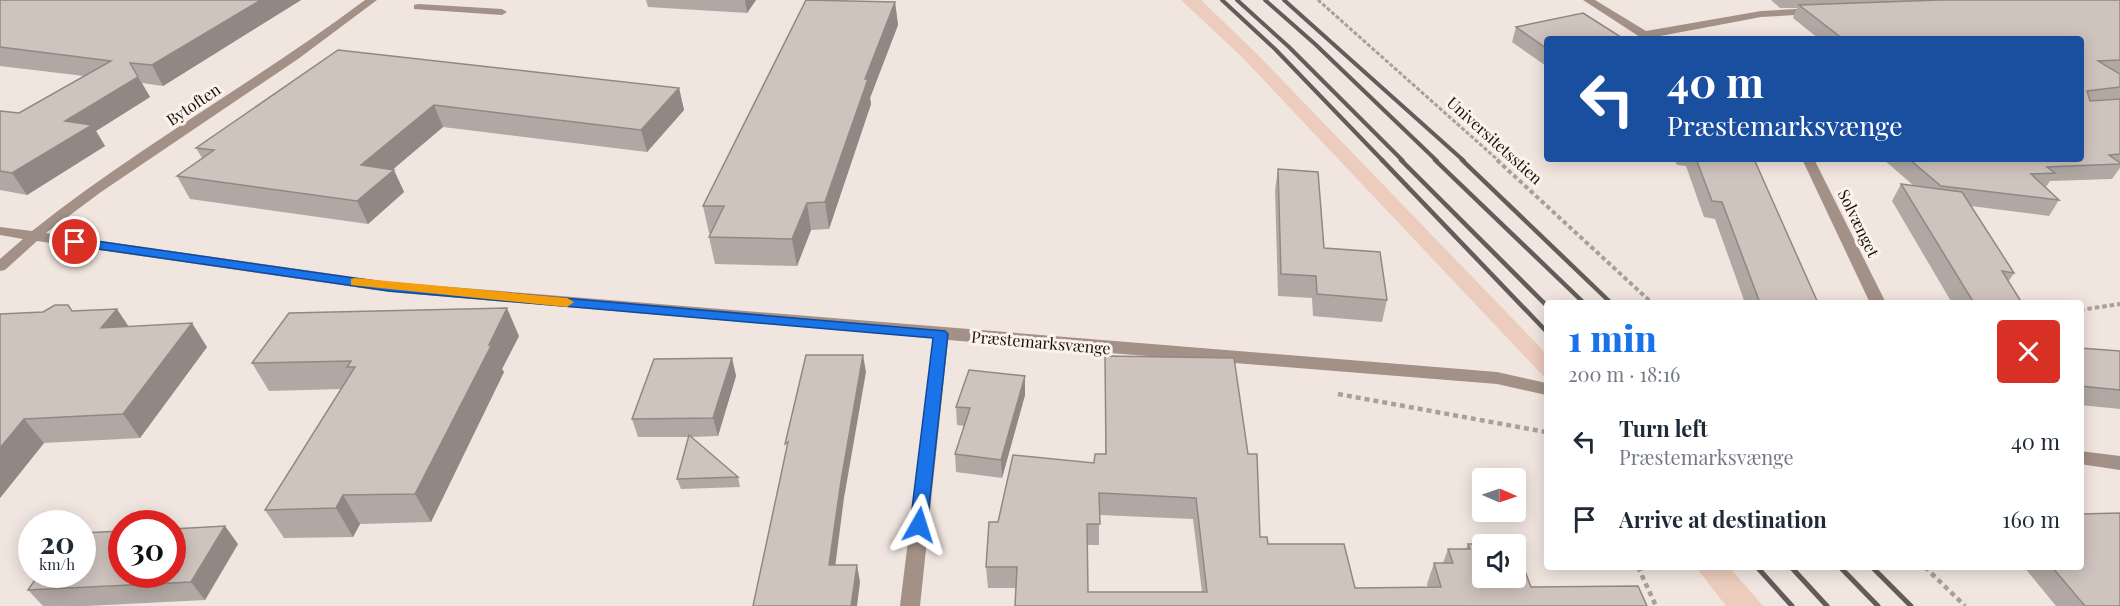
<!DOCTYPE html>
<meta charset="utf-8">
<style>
:root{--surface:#fff;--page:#f6f6f7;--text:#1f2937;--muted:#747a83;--accent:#1a73e8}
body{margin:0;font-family:"Playfair Display",serif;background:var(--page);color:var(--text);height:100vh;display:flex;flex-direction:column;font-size:22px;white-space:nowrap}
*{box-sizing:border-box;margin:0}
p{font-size:20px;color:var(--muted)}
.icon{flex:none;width:33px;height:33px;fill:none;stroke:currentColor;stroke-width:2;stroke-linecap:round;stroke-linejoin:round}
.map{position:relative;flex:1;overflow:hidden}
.panel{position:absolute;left:1544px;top:300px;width:540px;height:270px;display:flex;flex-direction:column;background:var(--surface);border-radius:6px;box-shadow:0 3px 15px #0003}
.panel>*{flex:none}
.guide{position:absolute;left:1544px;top:36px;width:540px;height:126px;border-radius:6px;box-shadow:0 3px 15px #0003;background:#1a4fa0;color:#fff;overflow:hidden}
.needle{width:39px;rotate:92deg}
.fabs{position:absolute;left:1472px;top:468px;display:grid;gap:12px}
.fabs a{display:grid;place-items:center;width:54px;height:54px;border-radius:6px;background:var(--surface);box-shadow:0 3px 15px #0003;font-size:30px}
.speed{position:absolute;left:18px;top:510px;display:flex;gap:12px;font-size:30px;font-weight:700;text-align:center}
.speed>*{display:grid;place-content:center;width:78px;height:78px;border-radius:50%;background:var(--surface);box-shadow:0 3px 15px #0003;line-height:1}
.speed small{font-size:15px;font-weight:400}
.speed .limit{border:9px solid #d22;background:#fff;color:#111}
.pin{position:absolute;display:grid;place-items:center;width:51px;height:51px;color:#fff;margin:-26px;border:3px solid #fff;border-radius:50%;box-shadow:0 2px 6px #0007}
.me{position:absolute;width:66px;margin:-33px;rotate:6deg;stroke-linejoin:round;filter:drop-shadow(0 0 4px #0008)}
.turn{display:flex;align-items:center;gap:21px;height:126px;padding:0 24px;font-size:27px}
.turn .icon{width:78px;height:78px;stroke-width:2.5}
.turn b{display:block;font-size:42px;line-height:51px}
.round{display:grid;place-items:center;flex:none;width:63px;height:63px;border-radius:6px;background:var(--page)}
.head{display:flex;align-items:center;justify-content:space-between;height:102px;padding:0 24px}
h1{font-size:36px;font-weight:800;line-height:45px;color:var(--accent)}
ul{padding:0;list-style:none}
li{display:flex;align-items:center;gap:18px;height:78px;padding:0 24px}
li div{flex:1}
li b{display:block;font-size:22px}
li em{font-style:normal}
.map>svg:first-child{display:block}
.green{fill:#ebccbd}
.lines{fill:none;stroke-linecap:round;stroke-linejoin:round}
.path-far2{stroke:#a99f9b;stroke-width:3;stroke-dasharray:4 2;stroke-linecap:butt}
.path-far1{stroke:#a99f9b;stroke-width:4;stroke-dasharray:4.5 3;stroke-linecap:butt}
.path{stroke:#a99f9b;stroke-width:4.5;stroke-dasharray:5 4;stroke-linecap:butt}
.service{fill:#a39087;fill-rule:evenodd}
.minor{fill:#a39087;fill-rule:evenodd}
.rail-far2{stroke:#635c59;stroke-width:4}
.rail-far1{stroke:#635c59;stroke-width:4.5}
.rail{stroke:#635c59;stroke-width:5}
.wall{fill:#b2a8a3;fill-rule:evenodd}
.shaded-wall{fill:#918884}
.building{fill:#cfc3bd;stroke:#918884;stroke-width:1.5;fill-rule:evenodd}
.route{fill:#1a73e8;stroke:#114b97;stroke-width:1.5}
.slow{fill:#f59e0b}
.labels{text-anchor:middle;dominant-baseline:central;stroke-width:6;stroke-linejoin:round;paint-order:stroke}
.street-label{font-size:16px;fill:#15110f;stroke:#fef2ec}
</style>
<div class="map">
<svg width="2120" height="606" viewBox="0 0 2120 606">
<rect width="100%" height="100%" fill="#f1e5df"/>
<g class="green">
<path d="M1181 0H1201L1256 53 1539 346 1546 355V379L1241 56Z"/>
<path d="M1696 567H1729L1763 606H1726Z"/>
</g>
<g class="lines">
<path class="path-far2" d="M1318 0 1499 161"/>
<g class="path-far1">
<path d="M1497 160 1652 303"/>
<path d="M1905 302 1916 303"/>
<path d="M2080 310 2120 304"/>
</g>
<g class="path">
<path d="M1338 394 1546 432"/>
<path d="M1638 567 1656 606"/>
<path d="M1925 567 1965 606"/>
</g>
<path class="service" d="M418 4 502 9 507 12 502 15 414 9V5Z"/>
<g class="minor">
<path d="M365 0H377L298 59 101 192 46 233 389 282 1497 372 1546 383V395L1497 384 948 340 920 606H900L933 338 389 292 37 241 5 270 0 271V259L23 239 0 235V227L32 231C137 147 257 81 365 0Z"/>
<path d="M1583 0H1595L1646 31 1761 11 1814 8 1819 11 1814 14 1761 17 1655 37 1656 39H1643Z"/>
<path d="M1802 159H1814L1886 303H1870Z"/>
<path d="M2080 451 2120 456V470L2080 464Z"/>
</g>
<g class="rail-far2">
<path d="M1222 0 1275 49 1383 161"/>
<path d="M1237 0 1289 47 1403 161"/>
<path d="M1265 0 1315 44 1437 161"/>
<path d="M1284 0 1464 161"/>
</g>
<g class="rail-far1">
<path d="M1382 160 1546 331"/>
<path d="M1401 160 1546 305"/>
<path d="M1435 160 1584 303"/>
<path d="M1462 160 1611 303"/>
</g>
<g class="rail">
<path d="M1757 567 1792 606"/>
<path d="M1791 567 1827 606"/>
<path d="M1840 567 1878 606"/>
<path d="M1872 567 1911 606"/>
</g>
</g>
<g class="wall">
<path d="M0 0H301L163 86 142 83 150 97 96 131 105 146 27 195 0 190V111L19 113 84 76 0 66Z"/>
<path d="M646 0H756L747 13 648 7Z"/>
<path d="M1771 0H2120V168L2112 179 2050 181 2046 187 2059 200 2049 216 1971 206 2014 273 2008 282 2022 303H1952L1892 201 1901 184 1914 186 1883 159H2080V39H1819L1793 18 1797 8H1780Z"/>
<path d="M895 2 898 25 870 98 871 104 829 229 811 230 797 266 715 264 709 237 711 233H709L703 206Z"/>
<path d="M1516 27 1546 39V66L1512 42Z"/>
<path d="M338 50 679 88 684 110 647 152 443 127 393 169 404 192 368 224 190 199 177 176 202 158 196 148Z"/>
<path d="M1674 159H1754L1818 303H1745L1715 219 1704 217 1686 166 1677 165Z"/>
<path d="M1278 169 1324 248 1387 300 1382 322 1313 316 1312 298 1278 296 1275 190Z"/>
<path d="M72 311 207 347 140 438 44 443 0 498 43 312Z"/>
<path d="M519 336 502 369 504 372 431 522 360 524 353 537 284 538 265 510 341 389 269 391 252 363Z"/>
<path d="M2080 348 2120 351V409L2080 405Z"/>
<path d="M1105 356 1260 537 1268 544 1355 588H1428L1427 584 1434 563H1443L1448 549H1466L1468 544 1531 587 1015 606 1016 588H988L986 567 998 522 1094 463 1105 454ZM1099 515 1193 519 1202 592H1088L1087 545H1099Z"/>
<path d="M732 358 736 376 718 436 691 437 738 477 740 487 681 489 677 479 689 437H638L632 419Z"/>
<path d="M1025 376V395L1002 478 956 472 955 454 964 426 957 425 956 407Z"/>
<path d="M238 544 205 600 87 606H43L28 590Z"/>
<path d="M2024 567H2080L2120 606H2056Z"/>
</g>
<g class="shaded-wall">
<path d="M261 0H301L163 86 152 65Z"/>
<path d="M745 0H756L747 13Z"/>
<path d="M895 2 898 25 870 98 871 104 829 229 825 202 865 79Z"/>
<path d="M138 77 150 97 96 131 105 146 27 195 12 173 65 121Z"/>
<path d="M679 88 684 110 647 152 641 130Z"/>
<path d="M434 105 443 127 371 188 361 165Z"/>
<path d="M394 170 404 192 368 224 357 201Z"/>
<path d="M807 203 811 230 797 266 792 239Z"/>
<path d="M507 308 519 336 502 369 504 372 431 522 415 494Z"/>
<path d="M117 309 133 333 101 328Z"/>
<path d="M192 323 207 347 140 438 123 414Z"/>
<path d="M863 355 866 372 844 498 833 583 829 565 841 481Z"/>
<path d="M732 358 736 376 718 436 713 418Z"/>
<path d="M1025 376V395L1002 478 1001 460Z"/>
<path d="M24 419 44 443 0 498V448Z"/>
<path d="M343 495 360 524 353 537 336 508Z"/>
<path d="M225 526 238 544 205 600 191 582Z"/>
<path d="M857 565 860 582 857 606H851Z"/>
</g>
<g class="building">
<path d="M0 0H261L152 65 130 63 138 77 65 121 92 125 12 173 0 171V111L19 113 111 61 0 47Z"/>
<path d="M806 0 895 2 865 79H868L825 202 807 203 792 239 709 237 724 206H703Z"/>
<path d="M1940 0H2120V60L2098 61 2120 74V87L2087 91 2090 101 2120 99V154L2109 155 2120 163V164L2047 167 2055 173 2031 174 2059 200 1941 186 1909 159H2080V39H1843L1799 5Z"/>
<path d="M1583 13 1624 39H1546V48L1516 27Z"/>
<path d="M338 50 679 88 641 130 434 105 361 165 394 170 357 201 177 176 214 150 196 148Z"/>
<path d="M1696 159H1754L1818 303H1760L1722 202 1712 201Z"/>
<path d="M1278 169 1318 172 1324 248 1380 252 1387 300 1317 294 1316 276 1281 274Z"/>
<path d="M1901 184 1962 192 2014 273 2002 271 2022 303H1974Z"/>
<path d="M55 305H68L72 311 117 309 101 328 192 323 123 414 24 419 0 448V314L43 312Z"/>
<path d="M507 308 489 345 492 344 415 494 343 495 336 508 265 510 355 367H347L351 361 252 363 289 313Z"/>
<path d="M2080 348 2120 351V390L2080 386Z"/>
<path d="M806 355H863L841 481 829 565H857L851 606H753L788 442 785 444Z"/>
<path d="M1105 356 1234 358 1248 454H1257L1260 537H1267L1268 544H1344L1355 588 1441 587 1434 563H1453L1448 549H1470L1468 544H1515H1482V578H1515V545L1531 587 1638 586 1647 606H1015L1017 567H986L989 522H998L1013 455 1094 463 1095 454H1106ZM1099 493 1196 498 1207 592H1088L1087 524H1100Z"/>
<path d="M732 358 713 418 632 419 654 359Z"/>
<path d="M969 370 1025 376 1001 460 955 454 970 408 956 407Z"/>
<path d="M689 435 738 477 677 479Z"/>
<path d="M2120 513V606H2085L2052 567H2080V514Z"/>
<path d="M225 526 191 582 28 590 39 574H82V533L122 531V574H172V529Z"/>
</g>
<path class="route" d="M75 238 389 283 945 331 948 334 927 525 925 529H913L910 525 933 338 389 291 71 245V239Z"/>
<path class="slow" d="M355 278 567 298 574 302 567 307 351 285V279Z"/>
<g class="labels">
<g class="street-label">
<text transform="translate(193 104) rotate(-34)">Bytoften</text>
<text transform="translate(1495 140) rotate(42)">Universitetsstien</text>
<text transform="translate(1859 223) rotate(64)">Solvænget</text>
<text transform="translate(1041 342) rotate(5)">Præstemarksvænge</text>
</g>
</g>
</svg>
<div class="fabs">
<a><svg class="needle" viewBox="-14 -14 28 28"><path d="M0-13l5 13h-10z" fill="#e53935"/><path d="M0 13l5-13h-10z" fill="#747a83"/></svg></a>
<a><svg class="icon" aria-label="sound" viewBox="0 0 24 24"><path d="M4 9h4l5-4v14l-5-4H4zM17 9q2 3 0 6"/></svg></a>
</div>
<div class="speed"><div>20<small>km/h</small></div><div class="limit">30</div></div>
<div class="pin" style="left:75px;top:242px;background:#d93025"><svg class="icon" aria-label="arrive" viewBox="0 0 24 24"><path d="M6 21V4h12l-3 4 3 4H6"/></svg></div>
<svg class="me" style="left:919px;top:525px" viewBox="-20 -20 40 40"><path d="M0-17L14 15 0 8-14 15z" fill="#1a73e8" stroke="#fff" stroke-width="4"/></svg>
<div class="guide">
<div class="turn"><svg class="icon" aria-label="left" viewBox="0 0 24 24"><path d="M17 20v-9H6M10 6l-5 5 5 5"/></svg><div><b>40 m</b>Præstemarksvænge</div></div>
</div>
<section class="panel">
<div class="head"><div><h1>1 min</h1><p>200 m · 18:16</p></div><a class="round" style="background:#d93025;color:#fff"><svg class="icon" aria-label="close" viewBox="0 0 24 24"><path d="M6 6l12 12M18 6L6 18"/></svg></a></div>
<ul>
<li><svg class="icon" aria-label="left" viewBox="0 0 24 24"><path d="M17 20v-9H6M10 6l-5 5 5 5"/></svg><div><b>Turn left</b><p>Præstemarksvænge</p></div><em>40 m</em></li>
<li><svg class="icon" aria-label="arrive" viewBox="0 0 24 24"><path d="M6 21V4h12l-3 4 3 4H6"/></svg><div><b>Arrive at destination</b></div><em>160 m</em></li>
</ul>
</section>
</div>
